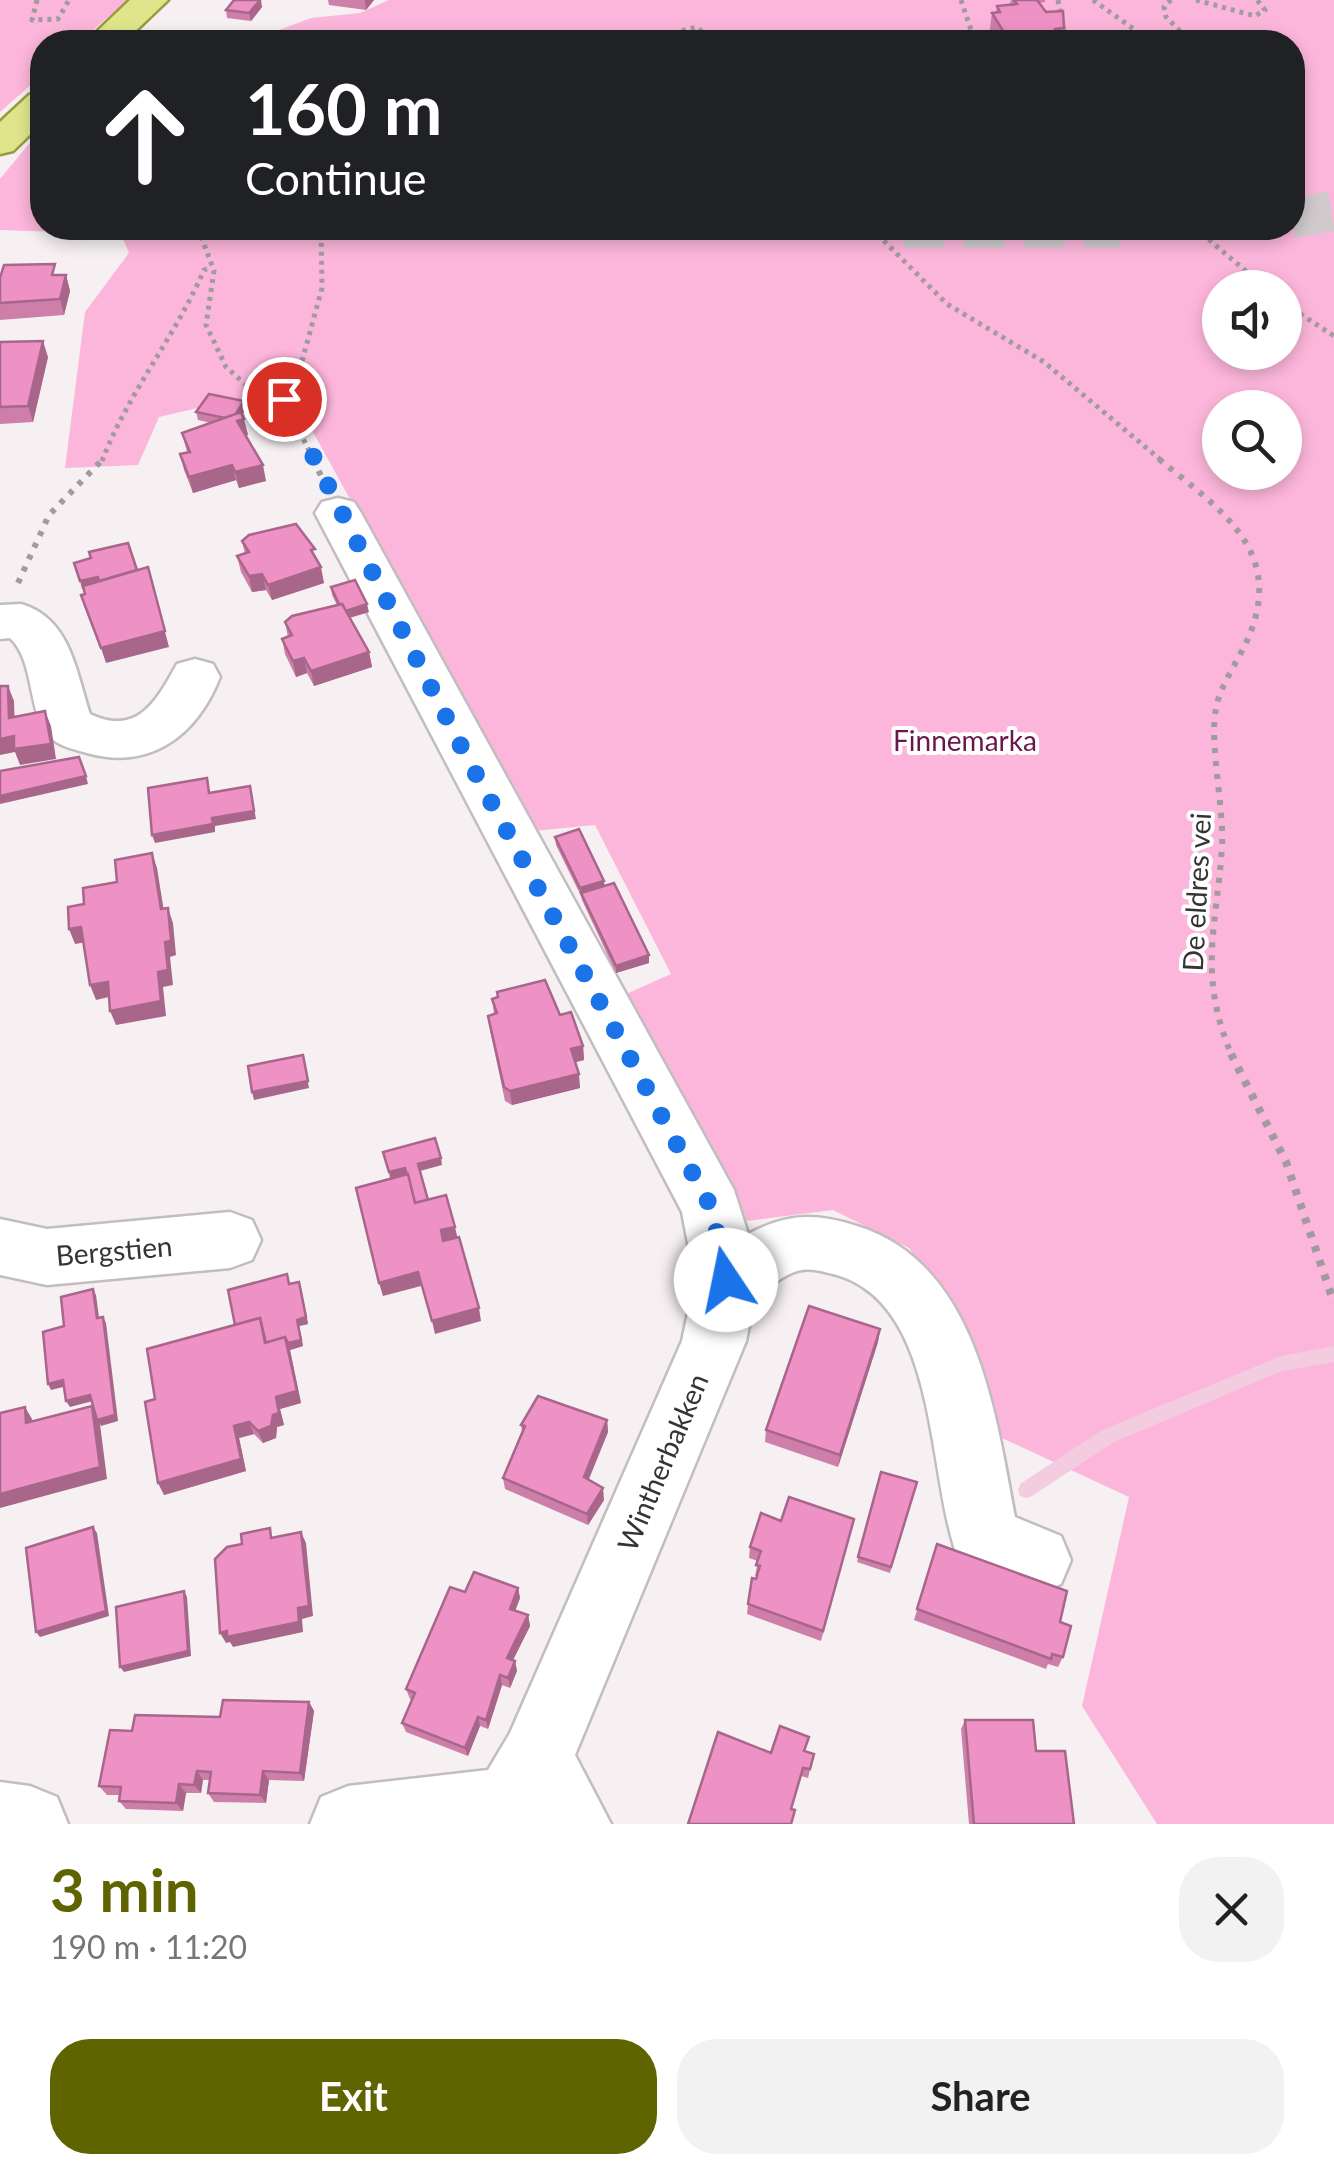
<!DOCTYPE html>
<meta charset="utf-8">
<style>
:root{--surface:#fff;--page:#f2f2f2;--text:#222;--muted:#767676;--accent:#5f6400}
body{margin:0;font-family:Lato,sans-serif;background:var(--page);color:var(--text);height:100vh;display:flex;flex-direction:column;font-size:38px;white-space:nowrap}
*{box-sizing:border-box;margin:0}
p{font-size:32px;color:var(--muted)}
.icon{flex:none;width:55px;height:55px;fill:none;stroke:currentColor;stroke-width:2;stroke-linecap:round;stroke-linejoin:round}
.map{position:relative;height:1824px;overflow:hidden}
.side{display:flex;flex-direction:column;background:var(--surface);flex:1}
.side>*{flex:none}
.guide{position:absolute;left:30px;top:30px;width:1275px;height:210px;border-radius:40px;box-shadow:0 5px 15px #0003;background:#202124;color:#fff;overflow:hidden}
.tools{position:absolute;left:1202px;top:270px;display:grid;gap:20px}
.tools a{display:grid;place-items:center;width:100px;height:100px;border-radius:50%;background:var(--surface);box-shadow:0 5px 15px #0003;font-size:50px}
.pin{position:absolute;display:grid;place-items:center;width:85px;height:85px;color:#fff;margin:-42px;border:5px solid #fff;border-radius:50%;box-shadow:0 2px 10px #0007}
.me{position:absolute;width:110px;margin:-55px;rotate:349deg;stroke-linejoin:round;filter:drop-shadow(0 0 8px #0008)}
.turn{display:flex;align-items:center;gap:35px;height:210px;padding:0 50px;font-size:45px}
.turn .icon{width:130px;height:130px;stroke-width:2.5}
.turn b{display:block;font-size:70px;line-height:85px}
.round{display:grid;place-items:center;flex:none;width:105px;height:105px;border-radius:40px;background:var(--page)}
.headline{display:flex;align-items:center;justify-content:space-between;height:170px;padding:0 50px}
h1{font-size:60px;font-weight:700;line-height:75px;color:var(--accent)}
.action{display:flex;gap:20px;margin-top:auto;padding:20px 50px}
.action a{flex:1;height:115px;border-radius:40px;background:var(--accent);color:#fff;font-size:40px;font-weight:700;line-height:115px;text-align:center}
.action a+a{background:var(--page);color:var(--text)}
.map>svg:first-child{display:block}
.green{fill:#fcb6db;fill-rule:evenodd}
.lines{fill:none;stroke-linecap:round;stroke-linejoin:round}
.stream{fill:#f3cce0;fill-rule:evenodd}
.minor-tunnel{stroke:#d0cacd;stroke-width:40;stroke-dasharray:40 20;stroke-linecap:butt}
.minor-casing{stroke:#c2bdbf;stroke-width:5}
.major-casing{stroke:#979c3c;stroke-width:5}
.path-far2{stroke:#a09b9e;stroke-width:5;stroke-dasharray:4 5;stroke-linecap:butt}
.path-far1{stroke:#a09b9e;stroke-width:6;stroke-dasharray:5 8;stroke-linecap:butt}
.path{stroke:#a09b9e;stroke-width:8;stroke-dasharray:6 9;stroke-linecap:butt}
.minor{fill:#fff;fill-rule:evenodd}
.major{fill:#e0e58c;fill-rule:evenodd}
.wall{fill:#cd7ea9}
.shaded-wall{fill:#a7668a}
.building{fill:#ee92c5;stroke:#a7668a;stroke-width:2.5}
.route{stroke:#1a73e8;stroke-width:18;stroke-dasharray:0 32.4}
.labels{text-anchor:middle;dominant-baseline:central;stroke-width:8;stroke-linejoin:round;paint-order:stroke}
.park-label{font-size:28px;fill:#68184b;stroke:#fff}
.street-label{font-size:28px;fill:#363335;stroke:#fff}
</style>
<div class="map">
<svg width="1334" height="1824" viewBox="0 0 1334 1824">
<rect width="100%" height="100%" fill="#f6f0f3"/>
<g class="green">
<path d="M0 0H128L79 42H42V75L0 112Z"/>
<path d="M389 0H1334V1824H1157L1082 1706 1129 1497 987 1431 968 1334 909 1248 833 1210 747 1221 624 995 671 974 595 825 534 831 304 416 228 401 159 417 138 465 65 468 85 312 129 253 121 234 0 230V179L42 128V228H1292V42H247L311 18 360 13ZM1220 288H1285V352H1220ZM1220 408H1285V472H1220Z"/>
</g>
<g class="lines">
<path class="stream" d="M1334 1346V1362L1282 1371 1114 1442 1032 1496 1026 1498 1020 1496 1018 1490 1020 1484 1102 1430 1281 1356Z"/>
<g class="minor-tunnel">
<path d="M1292 218 1334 211"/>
<path d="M904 228H1120"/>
</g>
<g class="minor-casing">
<g id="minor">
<path d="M338 498 354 502 361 513 734 1190 748 1234C788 1213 815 1213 857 1226 976 1263 995 1410 1015 1517L1061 1536 1071 1560 1061 1584 1036 1594 960 1563C926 1483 942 1310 840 1276 829 1273 813 1268 802 1270 786 1272 769 1288 755 1297L746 1341 575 1755 611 1824H310L321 1797 348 1786 488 1770 510 1733 682 1341 695 1280 682 1212 315 513 322 502Z"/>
<path d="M21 604C70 618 76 671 90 714 138 737 157 700 177 664L195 659 213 664 220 677C197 735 151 771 87 753 76 750 59 746 51 738 27 717 36 662 10 638L0 639V605Z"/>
<path d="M230 1212 252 1220 261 1240 252 1260 230 1268 47 1285 0 1275V1219L47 1229Z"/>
<path d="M0 1782 30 1786 57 1797 68 1824H0Z"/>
</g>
</g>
<g class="major-casing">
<g id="major">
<path d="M130 0H168L124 42H86Z"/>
<path d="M42 92V123L13 151 0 154V122L29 95Z"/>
</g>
</g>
<g class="path-far2">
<path d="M37 0 32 20 58 19 69 0"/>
<path d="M961 0 975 42"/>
<path d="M1058 0 1066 42"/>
<path d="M1093 0 1152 42"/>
<path d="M1171 0 1164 7 1166 17 1191 42"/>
<path d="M1196 0 1255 16 1265 10 1257 0"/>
<path d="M668 42 681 31 697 27 712 42"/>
<path d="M829 42H846"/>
<path d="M198 228 214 271 206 325 226 367 255 393 274 401 293 394 322 288 321 228"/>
<path d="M871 228 947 304 1044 362 1162 461"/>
<path d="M1195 228 1266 288"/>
<path d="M1285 304 1334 336"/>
<path d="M284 399 314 461"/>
<path d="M102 461C128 393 175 337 204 270L210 268"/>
</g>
<g class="path-far1">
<path d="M313 459 323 480"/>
<path d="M1159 459C1215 506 1283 547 1251 631 1242 656 1221 682 1216 708 1209 745 1224 805 1222 846 1217 927 1197 974 1232 1056"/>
<path d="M18 583 49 515 103 459"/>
</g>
<path class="path" d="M1231 1054 1286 1162 1334 1303"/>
<use href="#minor" class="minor"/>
<use href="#major" class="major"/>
</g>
<g class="wall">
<path d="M328 0H374L366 10 329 5Z"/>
<path d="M1011 0H1045V2L1039 3 1046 12 1064 28 1062 42H994L989 35 992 13 996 12 997 6 1010 5Z"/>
<path d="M262 7 251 21 227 18 226 10Z"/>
<path d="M66 275 70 291 64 315 0 320V278Z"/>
<path d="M0 342 48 357 33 422 0 424Z"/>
<path d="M246 409 242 415 248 435H245L266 481 239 488 236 480 193 493 184 470 180 454 187 452 182 433 211 423 198 420 196 412Z"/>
<path d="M242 541 317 560 324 583 272 600 266 590 252 592 241 572 237 556 245 554Z"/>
<path d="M331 587 369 612 350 618 369 652 372 667 314 686 307 673 296 677 285 654 282 639 288 637 285 622 337 605 332 595Z"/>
<path d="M555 837 604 881V886L649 955V963L616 973 582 900 581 896 556 845Z"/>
<path d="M492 999 560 1015 583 1046 584 1060 576 1062 580 1088 512 1105 505 1101 490 1030 488 1016 494 1014Z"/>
<path d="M290 1284 301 1288 308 1324 299 1326 303 1346 290 1350 301 1403 280 1409 284 1425 277 1427 276 1438 263 1443 254 1434 239 1438 246 1471 164 1495 155 1399 235 1325Z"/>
<path d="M880 1329 878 1342 838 1467 765 1442 766 1430Z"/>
<path d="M607 1420 608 1432 589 1479 604 1500 588 1525 505 1489 503 1478 522 1432 521 1425Z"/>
<path d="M881 1472 917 1482 890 1573 857 1562Z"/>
<path d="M854 1519 821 1641 747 1614 748 1604 757 1576H755L758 1561 749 1558 750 1547 781 1521Z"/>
<path d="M937 1544 1060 1622 1063 1657 1058 1667 1048 1664 1046 1669 914 1620Z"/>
<path d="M518 1588 520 1598 515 1611 528 1615 530 1626 513 1660 515 1661 517 1671 510 1688 502 1685 488 1729 480 1726 468 1756 406 1732 402 1723 412 1700 410 1699 406 1689 465 1592Z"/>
<path d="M309 1702 314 1711 304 1781 269 1780 266 1803 214 1802 208 1793 210 1780H203L201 1793H186L183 1811 126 1809 119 1801 120 1795H107L99 1786 132 1731Z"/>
<path d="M965 1720 1036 1751 1074 1824H969L961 1729Z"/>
<path d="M806 1751 814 1754 808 1778 801 1776 791 1809 795 1810 791 1824H688L771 1753Z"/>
</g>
<g class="shaded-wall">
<path d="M261 0 262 7 251 21 249 13Z"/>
<path d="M365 0H374L366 10Z"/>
<path d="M66 275 70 291 64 315 60 299Z"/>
<path d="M43 341 48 357 33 422 28 406Z"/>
<path d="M244 401 246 409 238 420 244 419 248 435 240 437 231 419Z"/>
<path d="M232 465 236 480 193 493 189 477Z"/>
<path d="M263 465 266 481 239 488 235 472Z"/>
<path d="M148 567 169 647 106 663 101 648Z"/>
<path d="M321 567 324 583 272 600 268 585Z"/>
<path d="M262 574 266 590 252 592 249 576Z"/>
<path d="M98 577 100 585 82 589 80 581Z"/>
<path d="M367 604 369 612 344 619 343 611Z"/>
<path d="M369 652 372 667 314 686 311 671Z"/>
<path d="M304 658 307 673 296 677 293 661Z"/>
<path d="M8 686 14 701 15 734 9 718Z"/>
<path d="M45 711 51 726 56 759 20 765 15 752 0 755V739Z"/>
<path d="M86 776 88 784 0 804V796Z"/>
<path d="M250 786 256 819 215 826V832L155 843 152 835 212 818Z"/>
<path d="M152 853 157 868 166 924 161 909Z"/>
<path d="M604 881 605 889 581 893V896L580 888Z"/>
<path d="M168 908 173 923 176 955 170 957 173 985 163 987 166 1016 116 1025 110 1011 158 972 165 942Z"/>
<path d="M81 927 87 942 75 944 69 929Z"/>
<path d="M649 955V963L616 973V966Z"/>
<path d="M108 982 113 996 96 1000 90 985Z"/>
<path d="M583 1046 584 1060 572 1063 571 1049Z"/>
<path d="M303 1055 309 1088 254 1100 252 1092Z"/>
<path d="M579 1074 580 1088 512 1105 510 1091Z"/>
<path d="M441 1158 442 1165 420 1171 418 1164Z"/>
<path d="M405 1168 407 1175 390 1179 389 1172Z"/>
<path d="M455 1227 458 1240 443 1244 441 1230Z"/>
<path d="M418 1272 421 1286 383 1296 379 1283Z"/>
<path d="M301 1288 308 1324 299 1326 303 1346 290 1350 301 1403 280 1409 284 1425 277 1427 276 1438 263 1443 258 1431 269 1356 297 1320Z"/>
<path d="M93 1289 96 1295 100 1325 97 1318Z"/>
<path d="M479 1308 481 1321 435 1334 432 1321Z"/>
<path d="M103 1317 106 1323 118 1421 101 1426 100 1424 107 1479 0 1508V1494L92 1406Z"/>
<path d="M880 1329 878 1342 838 1467 840 1455Z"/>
<path d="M63 1380 67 1386 51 1390 48 1384Z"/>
<path d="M90 1395 93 1401 70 1407 66 1401Z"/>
<path d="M25 1407 32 1419 34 1435 26 1423Z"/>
<path d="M607 1420 608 1432 585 1488 584 1477Z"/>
<path d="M249 1422 254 1434 239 1438 246 1471 164 1495 158 1483 234 1426Z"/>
<path d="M603 1488 604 1500 588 1525 587 1514Z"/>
<path d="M93 1527 97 1533 109 1616 40 1637 36 1632Z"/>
<path d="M301 1532 306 1543 313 1616 302 1619 303 1632 233 1647 230 1642 226 1643 220 1633 298 1608Z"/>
<path d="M518 1588 520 1598 512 1619 510 1609Z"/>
<path d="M184 1591 187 1597 191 1656 124 1672 120 1667Z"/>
<path d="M528 1615 530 1626 509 1668 507 1658Z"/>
<path d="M515 1661 517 1671 510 1688 508 1678Z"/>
<path d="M500 1675 502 1685 488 1729 486 1720Z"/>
<path d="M309 1702 314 1711 304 1781 300 1773Z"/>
<path d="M478 1717 480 1726 468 1756 465 1748Z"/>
<path d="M197 1771 203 1780 201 1793 194 1785Z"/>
<path d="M263 1771 269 1780 266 1803 260 1795Z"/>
<path d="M179 1784 186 1793 183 1811 176 1803Z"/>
</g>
<g class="building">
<path d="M234 0H260L249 13 226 10Z"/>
<path d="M1014 0H1037L1046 12 1063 11 1064 28 1055 29 1058 37 1048 38 1050 42H1019L1016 38 1008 39 992 13 1000 12 997 6 1017 4Z"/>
<path d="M55 264 52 275H66L60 299 0 303V278L4 265Z"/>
<path d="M43 341 28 406 0 407V342Z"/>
<path d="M209 394 244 401 235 415 225 418 196 412Z"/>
<path d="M241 412 244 419 237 421 263 465 235 472 232 465 189 477 180 454 190 452 182 433Z"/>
<path d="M296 524 315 549 311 550 321 567 268 585 262 574 249 576 237 556 249 552 242 541 249 535Z"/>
<path d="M128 543 137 570 99 581 98 577 80 581 74 563 91 558 89 552Z"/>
<path d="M148 567 165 631 101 648 81 595 85 594 83 586Z"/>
<path d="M355 580 367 604 346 611 342 604H339L331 587Z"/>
<path d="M342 604 369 652 311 671 304 658 293 661 282 639 292 635 285 622 292 616Z"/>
<path d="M0 686H8L9 718 45 711 51 744 14 749V736L0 739Z"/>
<path d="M79 757 86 776 0 796V771Z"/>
<path d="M207 778 209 793 250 786 254 811 212 818 213 824 152 835 148 788Z"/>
<path d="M579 829 604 881 580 888 555 837Z"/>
<path d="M152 853 161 909 168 908 171 941 165 942 168 970 158 972 161 1001 110 1011 108 982 90 985 81 927 69 929 68 907 84 904 83 888 117 882 115 860Z"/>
<path d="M614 883 649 955 616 966 581 893Z"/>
<path d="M545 980 560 1015 571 1012 583 1046 571 1049 579 1074 510 1091 504 1087 488 1016 497 1013 492 999 498 997 497 992Z"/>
<path d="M303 1055 308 1081 252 1092 248 1066Z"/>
<path d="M435 1138 441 1158 418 1164 428 1200 415 1203 405 1168 389 1172 383 1152Z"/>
<path d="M408 1174 415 1203 446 1195 455 1227 441 1230 443 1241 459 1237 479 1308 432 1321 418 1272 379 1283 356 1188Z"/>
<path d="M287 1274 289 1284 299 1282 306 1317 297 1320 301 1340 288 1343 285 1337 266 1343 260 1318 235 1325 228 1290Z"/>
<path d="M93 1289 97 1318 103 1317 115 1415 97 1420 90 1395 66 1401 63 1380 48 1384 43 1332 64 1326 61 1297Z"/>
<path d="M809 1306 880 1329 840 1455 766 1430Z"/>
<path d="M260 1318 265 1343 285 1337 297 1391 276 1397 279 1413 273 1415 271 1426 258 1431 249 1422 234 1426 241 1459 158 1483 145 1402 155 1399 147 1349Z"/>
<path d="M538 1396 607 1420 584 1477 603 1488 587 1514 503 1478 525 1426 521 1425Z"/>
<path d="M92 1406 100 1467 0 1494V1413L25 1407 26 1423Z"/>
<path d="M881 1472 917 1482 891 1567 858 1557Z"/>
<path d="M789 1497 854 1519 823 1631 748 1604 752 1578 756 1579 760 1566 756 1565 761 1551 750 1547 761 1513 781 1521Z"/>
<path d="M93 1527 106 1611 36 1632 26 1548Z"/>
<path d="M270 1528 271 1538 301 1532 309 1606 298 1608 299 1622 227 1637V1631L220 1633 215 1559 227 1547 242 1544 241 1534Z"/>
<path d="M937 1544 1067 1591 1060 1622 1071 1626 1063 1657 1052 1654 1051 1659 917 1609Z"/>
<path d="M474 1572 518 1588 510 1609 528 1615 507 1658 515 1661 508 1678 500 1675 486 1720 478 1717 465 1748 402 1723 415 1693 406 1689 450 1587 465 1592Z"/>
<path d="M184 1591 188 1651 120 1667 116 1607Z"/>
<path d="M223 1700 309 1702 300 1773 263 1771 260 1795 208 1793 211 1772 197 1771 194 1785 179 1784 176 1803 119 1801 121 1787 99 1786 110 1730 132 1731 135 1715 220 1717Z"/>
<path d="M965 1720H1033L1036 1751H1065L1074 1824H974Z"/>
<path d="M780 1726 809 1737 804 1751 814 1754 810 1769 803 1768 791 1809 795 1810 791 1824H688L718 1732 771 1753Z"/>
</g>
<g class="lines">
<path class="route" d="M284 399 464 752 712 1209 726 1280"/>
</g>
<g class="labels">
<g class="park-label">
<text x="965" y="740">Finnemarka</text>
</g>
<g class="street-label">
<text transform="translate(1196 892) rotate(-87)">De eldres vei</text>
<text transform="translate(114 1250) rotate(-5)">Bergstien</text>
<text transform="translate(662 1462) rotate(-67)">Wintherbakken</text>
</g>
</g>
</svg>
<div class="tools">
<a><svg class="icon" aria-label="sound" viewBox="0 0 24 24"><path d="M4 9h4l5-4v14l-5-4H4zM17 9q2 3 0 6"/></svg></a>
<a><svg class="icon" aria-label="search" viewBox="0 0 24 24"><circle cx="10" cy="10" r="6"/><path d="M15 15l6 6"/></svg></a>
</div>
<div class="pin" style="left:284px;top:399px;background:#d93025"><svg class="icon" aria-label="arrive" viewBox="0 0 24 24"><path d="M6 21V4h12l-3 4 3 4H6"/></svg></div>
<svg class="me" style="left:726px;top:1280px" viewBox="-20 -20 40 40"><circle r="19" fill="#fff"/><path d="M0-13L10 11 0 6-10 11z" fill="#1a73e8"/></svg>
<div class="guide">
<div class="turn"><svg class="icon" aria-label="ahead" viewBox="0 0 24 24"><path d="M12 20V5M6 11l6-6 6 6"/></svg><div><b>160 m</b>Continue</div></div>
</div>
</div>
<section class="side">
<div class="headline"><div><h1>3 min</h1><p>190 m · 11:20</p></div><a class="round"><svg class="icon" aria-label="close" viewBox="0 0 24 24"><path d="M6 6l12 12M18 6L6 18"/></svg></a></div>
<div class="action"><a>Exit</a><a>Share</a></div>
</section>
